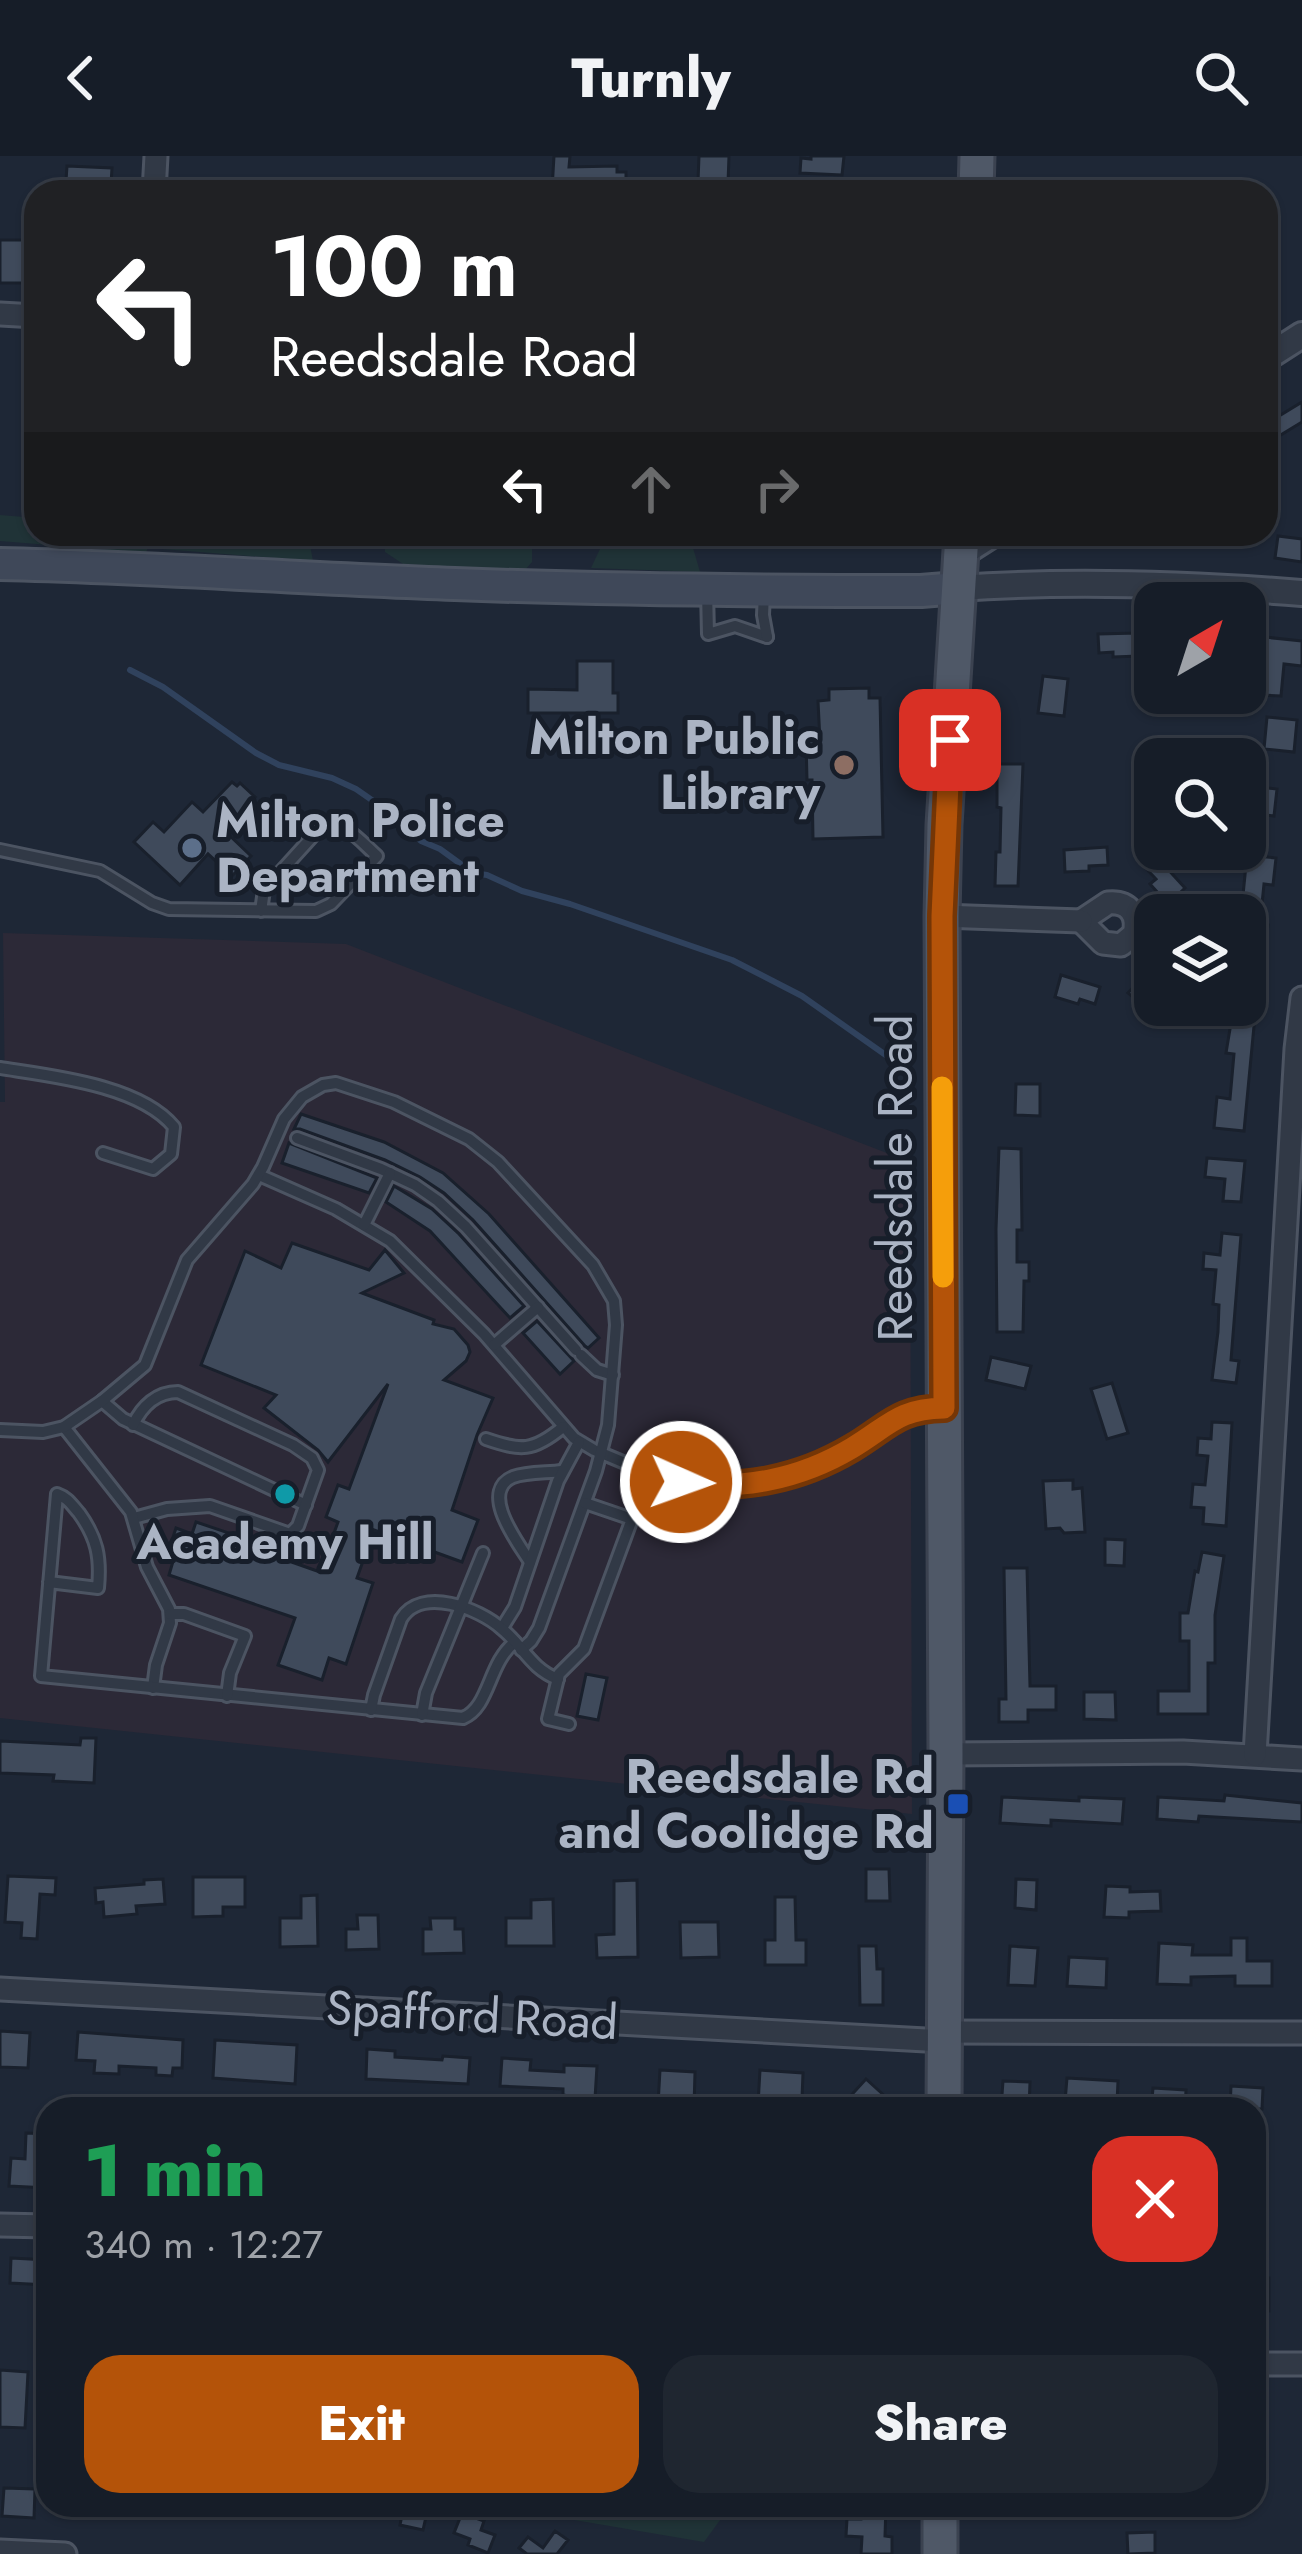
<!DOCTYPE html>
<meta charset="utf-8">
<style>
:root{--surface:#161d28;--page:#1f2630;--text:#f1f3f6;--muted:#9ea2a8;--line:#353b45;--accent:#b45309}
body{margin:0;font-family:Jost,sans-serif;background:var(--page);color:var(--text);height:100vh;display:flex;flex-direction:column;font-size:45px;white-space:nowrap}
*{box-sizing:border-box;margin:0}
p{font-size:39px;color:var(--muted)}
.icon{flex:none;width:66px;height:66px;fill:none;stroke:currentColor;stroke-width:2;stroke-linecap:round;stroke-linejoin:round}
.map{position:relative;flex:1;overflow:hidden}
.side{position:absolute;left:36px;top:1941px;width:1230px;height:420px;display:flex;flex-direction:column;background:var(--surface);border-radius:36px;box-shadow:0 3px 9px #0004,0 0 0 3px var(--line)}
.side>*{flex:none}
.hud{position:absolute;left:24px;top:24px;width:1254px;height:366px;border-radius:36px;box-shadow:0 3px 9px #0004,0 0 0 3px var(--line);background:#202124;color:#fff;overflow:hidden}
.needle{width:78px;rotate:39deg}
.fabs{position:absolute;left:1134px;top:426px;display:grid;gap:24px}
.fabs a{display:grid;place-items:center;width:132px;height:132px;border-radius:24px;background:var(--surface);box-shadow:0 3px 9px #0004,0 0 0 3px var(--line);font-size:60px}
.pin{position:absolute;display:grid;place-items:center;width:102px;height:102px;color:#fff;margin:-51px;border-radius:24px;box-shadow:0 6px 18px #0006}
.me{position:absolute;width:132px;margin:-66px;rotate:92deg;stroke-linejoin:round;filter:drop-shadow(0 0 9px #0008)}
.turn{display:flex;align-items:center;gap:42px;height:252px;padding:0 48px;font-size:54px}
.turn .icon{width:156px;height:156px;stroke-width:2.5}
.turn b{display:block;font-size:84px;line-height:102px}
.lanes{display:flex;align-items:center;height:114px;padding:0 48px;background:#0003;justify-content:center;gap:60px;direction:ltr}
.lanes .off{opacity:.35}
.round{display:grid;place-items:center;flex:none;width:126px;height:126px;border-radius:36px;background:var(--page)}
.headline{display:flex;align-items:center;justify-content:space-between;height:204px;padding:0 48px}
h1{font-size:72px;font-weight:800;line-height:90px;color:#1e9e55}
.primary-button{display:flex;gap:24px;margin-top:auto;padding:24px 48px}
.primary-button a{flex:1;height:138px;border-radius:36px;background:var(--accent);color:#fff;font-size:48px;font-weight:800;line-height:138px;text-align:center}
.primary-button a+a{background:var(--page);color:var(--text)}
header{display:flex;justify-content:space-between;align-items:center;height:156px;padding:0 48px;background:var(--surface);font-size:54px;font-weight:800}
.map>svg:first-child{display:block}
.medical{fill:#2c2937}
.green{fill:#203337}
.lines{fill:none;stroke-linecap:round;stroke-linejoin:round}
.stream{stroke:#30425d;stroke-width:6}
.building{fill:#3f4a5b;stroke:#19202c;stroke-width:3}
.service-casing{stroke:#4c5462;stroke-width:16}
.minor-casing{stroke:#4c5462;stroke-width:27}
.tertiary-casing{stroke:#4c5462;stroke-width:30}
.secondary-casing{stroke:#4c5462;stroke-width:36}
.primary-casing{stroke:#3b4250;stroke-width:39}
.service{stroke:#313946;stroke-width:10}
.minor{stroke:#313946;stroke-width:21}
.tertiary{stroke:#313946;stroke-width:24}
.secondary{stroke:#3f4859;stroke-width:30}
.primary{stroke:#4f5867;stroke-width:33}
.route-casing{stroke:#753606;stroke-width:30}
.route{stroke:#b45309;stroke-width:21}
.slow{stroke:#f59e0b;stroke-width:21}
.education-dot{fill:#8d6e63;stroke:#171e2a;stroke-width:4.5}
.service-dot{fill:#5c6f8a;stroke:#171e2a;stroke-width:4.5}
.culture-dot{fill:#0f9aa8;stroke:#171e2a;stroke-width:4.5}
.transit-dot{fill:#1a4fb4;stroke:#171e2a;stroke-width:4.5}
.labels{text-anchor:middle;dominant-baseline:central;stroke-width:10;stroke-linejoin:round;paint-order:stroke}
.poi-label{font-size:48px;font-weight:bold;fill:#abb4c4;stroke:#171e2a;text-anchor:end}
.street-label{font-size:48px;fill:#abb4c4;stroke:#171e2a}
</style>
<header><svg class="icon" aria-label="back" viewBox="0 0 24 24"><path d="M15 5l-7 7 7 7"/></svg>Turnly<svg class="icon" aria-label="search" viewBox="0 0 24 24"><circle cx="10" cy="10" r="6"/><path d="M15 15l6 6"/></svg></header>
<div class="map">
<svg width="1302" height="2398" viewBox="0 0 1302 2398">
<rect width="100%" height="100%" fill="#1e2736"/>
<path class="medical" d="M3 777 346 788 910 1006 912 1658 0 1562V946H5Z"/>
<g class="green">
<path d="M0 359 36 362V378H152L146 397 0 385Z"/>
<path d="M167 378H308L313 405 162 393Z"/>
<path d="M385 378H532V406L524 415 403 408 385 396Z"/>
<path d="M607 378H689L700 416 591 412Z"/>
<path d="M531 2349H731L704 2386 527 2356Z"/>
</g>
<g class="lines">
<path class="stream" d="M130 514 163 531 256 597 279 609 332 622 356 633 379 649 421 685 440 693 473 717 487 719 522 735 570 748 732 804 802 840 897 907"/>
</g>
<g class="building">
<path d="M554 0H570L569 11 617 10V16H626V36L552 34Z"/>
<path d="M699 0H729L728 27 698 26Z"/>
<path d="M811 0H844L842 19 800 17 801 2 811 3Z"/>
<path d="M67 10 112 12 111 28 66 25Z"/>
<rect x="0" y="84" width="28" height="43"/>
<path d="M1302 246V266L1266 288V268Z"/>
<path d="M1278 380 1302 383V406L1275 402Z"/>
<path d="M1138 477 1139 500 1113 501V496L1099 497 1098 478Z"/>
<path d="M1245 479 1302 485V510L1284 508 1281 540 1263 539 1266 505 1245 503Z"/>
<path d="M577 505H613V537H618V557H528V533L577 534Z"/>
<path d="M1043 520 1068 523 1064 560 1038 557Z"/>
<path d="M869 532V542H880L883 681 813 683 812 624H807L806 585H820L818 545 829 544V533Z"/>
<path d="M1267 561 1297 564 1294 596 1264 593Z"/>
<path d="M997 608H1023L1018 730H995L996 696H1000L1001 652 997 651Z"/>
<path d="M232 626 237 630 240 627 255 641 233 665 237 668 228 678 251 700 232 720 208 698 180 729 134 686 153 666 164 676 192 646 203 656Z"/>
<path d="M1252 630 1277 633 1274 660 1249 657Z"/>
<path d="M1107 691 1108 709 1089 710V715L1065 716 1064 694Z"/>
<path d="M1153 692 1166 707 1164 709 1185 732 1168 748 1150 728 1156 723 1139 705Z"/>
<path d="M1247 699 1276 702 1273 729 1264 728 1260 768 1268 769 1265 796 1247 794 1245 759H1241Z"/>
<path d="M1155 814V837L1143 850 1128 837 1142 822 1146 825Z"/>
<path d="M1061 819 1100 831 1095 848 1080 843 1078 848 1055 841Z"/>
<path d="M1234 849H1256L1244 975 1214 972 1217 941 1230 943 1234 898 1226 897Z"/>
<path d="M1016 928H1040V960L1015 959Z"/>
<path d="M301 958 384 986 443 1017 489 1058 599 1182 588 1192 585 1190 473 1064 444 1037 420 1021 385 1004 300 973H294Z"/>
<path d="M289 987 377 1022 369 1037 282 1007Z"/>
<path d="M999 992 1021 993 1022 1074H1017V1106H1029V1125H1024L1023 1176H997L996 1073Z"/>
<path d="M1207 1002 1245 1005 1241 1046 1223 1045 1225 1023 1205 1021Z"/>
<path d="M394 1030 432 1053 459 1078 524 1150 510 1162 430 1075 386 1046Z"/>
<path d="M1222 1077 1241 1079 1231 1204 1239 1205 1236 1227 1212 1224 1218 1176 1219 1149 1213 1148 1216 1114 1203 1113 1204 1097 1220 1099Z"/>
<path d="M292 1087 369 1114 385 1094 404 1117 362 1137 434 1164 433 1168 454 1173 468 1189 470 1196 466 1205 444 1224 493 1242 477 1279 452 1354 478 1364 462 1406 374 1374 357 1422 373 1427 346 1508 329 1502 322 1524 278 1509 295 1462 169 1419 174 1402 167 1400 176 1372 192 1378 196 1366 285 1396 283 1403 320 1416 338 1366 326 1361 338 1329 349 1333 388 1228 328 1306 318 1294 264 1252 276 1239 201 1209 245 1095 281 1112Z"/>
<path d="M537 1165 574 1205 560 1218 523 1177Z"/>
<path d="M991 1201 1031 1210 1025 1233 986 1224Z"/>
<path d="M1112 1227 1128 1277 1107 1283 1091 1233Z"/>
<path d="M1212 1266 1232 1267 1226 1370 1203 1368 1204 1352 1191 1351 1193 1328 1205 1329 1208 1300 1197 1299 1198 1282 1211 1283Z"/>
<path d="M1073 1324V1333L1082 1332 1085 1376 1064 1377 1060 1372 1046 1373 1043 1325Z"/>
<path d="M1105 1383 1125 1384 1124 1410 1105 1409Z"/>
<path d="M1202 1396 1224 1400 1215 1459V1507H1208V1558H1158V1535H1189V1485H1180V1457H1188L1195 1415 1198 1416Z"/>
<path d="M1004 1412H1027L1030 1530H1056V1554H1028V1566H999V1543H1006Z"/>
<path d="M586 1518 607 1522 598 1564 577 1560Z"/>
<path d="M1084 1536H1115L1116 1564 1084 1563Z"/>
<path d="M81 1582H96L94 1627 53 1625 54 1619 0 1617V1585L80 1589Z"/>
<path d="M1225 1639 1302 1647V1666L1199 1660 1198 1666 1157 1663 1158 1641 1224 1645Z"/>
<path d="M1002 1641 1079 1645V1641L1124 1643 1122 1668 1051 1664V1670L1000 1667Z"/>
<path d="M866 1713H889L890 1745H866Z"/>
<path d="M8 1720 56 1722 55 1739 40 1738 37 1783 21 1782 22 1767 5 1766Z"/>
<path d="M193 1721H245V1751H223V1760L193 1761Z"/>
<path d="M163 1723 165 1748 136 1750 137 1758 104 1761 103 1746 96 1747 95 1732 144 1728V1724Z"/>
<path d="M1016 1723 1037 1724 1036 1754 1015 1752Z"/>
<path d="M637 1724 638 1801 597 1802 596 1779 614 1778V1725Z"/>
<path d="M1106 1730 1130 1731V1736L1160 1735 1161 1755 1129 1756V1762L1104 1761Z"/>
<path d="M317 1739 318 1790 280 1791V1762H301V1740Z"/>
<path d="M775 1741H795L796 1784H806V1809H765V1784H775Z"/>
<path d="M553 1743 554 1790H506V1762H531V1744Z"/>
<path d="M357 1759H378L379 1793 346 1794V1773H358Z"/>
<path d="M430 1762H455V1773H463L464 1797 423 1798V1773H431Z"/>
<path d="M680 1766H718L719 1801 681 1802Z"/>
<path d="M1231 1782H1247V1805H1272V1830H1235V1820L1191 1821V1829L1157 1828 1159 1787 1193 1789 1192 1799H1231Z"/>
<path d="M859 1790H876L877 1813H883V1849H860Z"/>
<path d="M1010 1790 1038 1792 1035 1830 1008 1829Z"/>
<path d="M1069 1801 1107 1803 1106 1832 1067 1830Z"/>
<path d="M0 1875 30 1877 28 1912 0 1911Z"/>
<path d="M78 1876 183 1884 182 1912H173L172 1920 156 1919V1912L119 1910V1918L94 1917 95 1905 76 1904Z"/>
<path d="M215 1884 297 1889 295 1928 213 1922Z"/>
<path d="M367 1893 395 1895V1901L442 1904 443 1900 470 1902 468 1928 366 1923Z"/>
<path d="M502 1902 531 1904 530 1914 564 1916V1909L597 1910 595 1942 584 1941V1953H569L570 1940 563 1939V1933L500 1930Z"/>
<path d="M660 1914 695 1916 694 1951 658 1949Z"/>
<path d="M760 1914 803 1917 802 1942 774 1941V1950L758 1949Z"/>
<path d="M1067 1922 1118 1925 1117 1947H1110L1109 1953H1091L1092 1947 1065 1946Z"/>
<path d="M866 1923 899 1953H853L845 1946Z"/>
<path d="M1003 1925 1030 1926 1029 1953H1001Z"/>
<path d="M1231 1930 1263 1932 1262 1953H1230Z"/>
<path d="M1153 1932 1186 1934 1185 1953H1151Z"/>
<path d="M26 1977 48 1978V2032L9 2030 11 2002 25 2003Z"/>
<path d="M11 2102 48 2104V2129L10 2127Z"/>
<path d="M1254 2121 1269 2122V2155H1254Z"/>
<path d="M0 2214 28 2216 25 2272 0 2271Z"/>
<path d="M4 2332 35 2333 34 2362 2 2360Z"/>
<path d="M404 2349 428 2352 423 2374 400 2369Z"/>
<path d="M862 2349H886L885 2380 892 2381V2398H861L862 2381 846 2380 847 2363H861Z"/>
<path d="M462 2357 484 2365 481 2374 495 2379 488 2397 468 2389 470 2383 454 2377Z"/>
<path d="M555 2375 568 2384 557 2398H527L519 2392 528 2381 543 2392Z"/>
<path d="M1155 2376V2397L1128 2398 1127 2377Z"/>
</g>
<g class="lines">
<g class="service-casing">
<g id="service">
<path d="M707 435 708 478 735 470 767 481"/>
<path d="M764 437 763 459 767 481"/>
<path d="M0 694 100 715 152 747 169 753 316 755 331 748 377 700C361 686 344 663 322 670L264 734 261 755"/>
<path d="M0 912C51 920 140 929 174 971L171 998 153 1013 103 997"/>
<path d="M297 982 381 1013 415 1029 438 1045 466 1071 576 1194"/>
<path d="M259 1019 336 1053 390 1085 484 1178 574 1282 594 1294 649 1317 702 1328 773 1324 828 1306 907 1256 941 1252"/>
<path d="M364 1069 390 1017"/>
<path d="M494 1189 538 1151"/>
<path d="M581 1199 597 1214 613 1219"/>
<path d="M102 1245 123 1263 306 1349"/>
<path d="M133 1269C142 1250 157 1236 178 1236L293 1289 312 1302 318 1314 298 1370 290 1378 210 1350 167 1353 134 1362"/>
<path d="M64 1271 131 1356 147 1411 169 1453 170 1467 156 1509 153 1532"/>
<path d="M0 1274 43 1276 64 1271 102 1245 145 1209 187 1104 253 1028 263 1011 284 963 302 941 323 929 336 927 394 946 469 983 498 1006 593 1109 614 1145 616 1169 608 1269 596 1315 539 1472 531 1485 521 1494"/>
<path d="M486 1283C521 1295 533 1296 563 1271"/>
<path d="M530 1406C519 1388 478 1336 513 1321 527 1316 547 1317 562 1315"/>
<path d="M49 1426 98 1432C101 1401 97 1382 79 1357 71 1348 68 1342 57 1338L41 1520 463 1562C490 1551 488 1507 515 1486"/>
<path d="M170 1458H184L245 1480 230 1517 227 1540"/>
<path d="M502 1472 515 1451 558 1325 579 1286"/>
<path d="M371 1554 374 1539 401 1463C421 1430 479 1452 502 1473 523 1490 531 1513 558 1523"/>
<path d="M422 1559 426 1537 483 1397"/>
<path d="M569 1568 548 1563 559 1518 584 1493 632 1363 585 1347"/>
</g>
</g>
<g class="minor-casing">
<g id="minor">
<path d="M154 36 156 0"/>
<path d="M0 158 36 160"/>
<path d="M1108 747C1128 745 1139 758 1134 778L1121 789 1103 787 1081 765Z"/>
<path d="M942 760 1081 765"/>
<path d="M946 1598 1183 1596 1302 1603"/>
<path d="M1255 1599 1296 893 1302 842"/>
<path d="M0 1833 944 1885"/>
<path d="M945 1876 1302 1877"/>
<path d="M0 2069 48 2070"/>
<path d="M1254 2208H1302"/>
<path d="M0 2395 65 2398"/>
</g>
</g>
<g class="tertiary-casing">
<g id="tertiary">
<path d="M1266 202 1302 179"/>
<path d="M960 399 993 378"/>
<path d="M958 432C1072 424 1188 428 1302 437"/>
</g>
</g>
<g class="secondary-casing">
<path id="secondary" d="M0 408C152 411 304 423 455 428 611 434 765 435 921 435L958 432"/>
</g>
<g class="primary-casing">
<g id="primary">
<path d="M976 36 977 0"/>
<path d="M944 1953 946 1598 942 760 944 669 962 378"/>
<path d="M940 2398V2349"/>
</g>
</g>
<use href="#service" class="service"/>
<use href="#minor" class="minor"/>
<use href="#tertiary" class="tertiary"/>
<use href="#secondary" class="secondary"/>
<use href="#primary" class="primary"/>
</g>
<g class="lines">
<g class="route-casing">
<path id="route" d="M681 1326C741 1335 800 1323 852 1292 889 1270 897 1253 944 1252L942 760 950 584"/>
</g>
<use href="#route" class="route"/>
<path class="slow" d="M942 931 943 1121"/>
</g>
<circle class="education-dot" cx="844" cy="609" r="12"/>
<circle class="service-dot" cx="192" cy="692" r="12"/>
<circle class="culture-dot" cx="285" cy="1338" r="12"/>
<rect class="transit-dot" x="946" y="1636" width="24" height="24" rx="6"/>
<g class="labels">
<g class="poi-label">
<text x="820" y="581">Milton Public<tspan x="820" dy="55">Library</tspan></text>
<text x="216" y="664" text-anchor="start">Milton Police<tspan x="216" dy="55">Department</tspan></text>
<text x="285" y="1386" text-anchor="middle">Academy Hill</text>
<text x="934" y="1620">Reedsdale Rd<tspan x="934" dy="55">and Coolidge Rd</tspan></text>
</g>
<g class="street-label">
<text transform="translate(895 1022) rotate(-90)">Reedsdale Road</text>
<text transform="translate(472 1859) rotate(3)">Spafford Road</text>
</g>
</g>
</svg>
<div class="fabs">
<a><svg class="needle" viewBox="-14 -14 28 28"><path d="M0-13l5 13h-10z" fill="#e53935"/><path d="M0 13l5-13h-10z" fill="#9ea2a8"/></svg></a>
<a><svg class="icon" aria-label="search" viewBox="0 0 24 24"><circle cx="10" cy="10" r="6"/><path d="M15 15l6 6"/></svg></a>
<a><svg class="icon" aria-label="layers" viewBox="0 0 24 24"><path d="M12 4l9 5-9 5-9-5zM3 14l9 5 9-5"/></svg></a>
</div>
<div class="pin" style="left:950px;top:584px;background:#d93025"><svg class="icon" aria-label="arrive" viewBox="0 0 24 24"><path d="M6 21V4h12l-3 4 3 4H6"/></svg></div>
<svg class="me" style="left:681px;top:1326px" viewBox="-20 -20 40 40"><circle r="17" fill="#b45309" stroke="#fff" stroke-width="3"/><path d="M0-11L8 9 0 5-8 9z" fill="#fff"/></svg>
<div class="hud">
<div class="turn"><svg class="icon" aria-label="left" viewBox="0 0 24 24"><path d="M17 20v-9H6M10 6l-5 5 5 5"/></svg><div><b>100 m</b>Reedsdale Road</div></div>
<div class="lanes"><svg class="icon" aria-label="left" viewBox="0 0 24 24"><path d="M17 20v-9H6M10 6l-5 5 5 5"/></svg><svg class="icon off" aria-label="ahead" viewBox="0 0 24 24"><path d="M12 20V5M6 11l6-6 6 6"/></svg><svg class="icon off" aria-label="right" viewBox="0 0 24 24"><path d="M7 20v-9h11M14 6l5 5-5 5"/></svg></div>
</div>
<section class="side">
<div class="headline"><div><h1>1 min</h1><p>340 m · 12:27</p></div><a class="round" style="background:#d93025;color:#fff"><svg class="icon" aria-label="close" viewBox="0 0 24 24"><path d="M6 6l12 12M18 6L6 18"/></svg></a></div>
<div class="primary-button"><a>Exit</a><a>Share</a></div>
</section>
</div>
